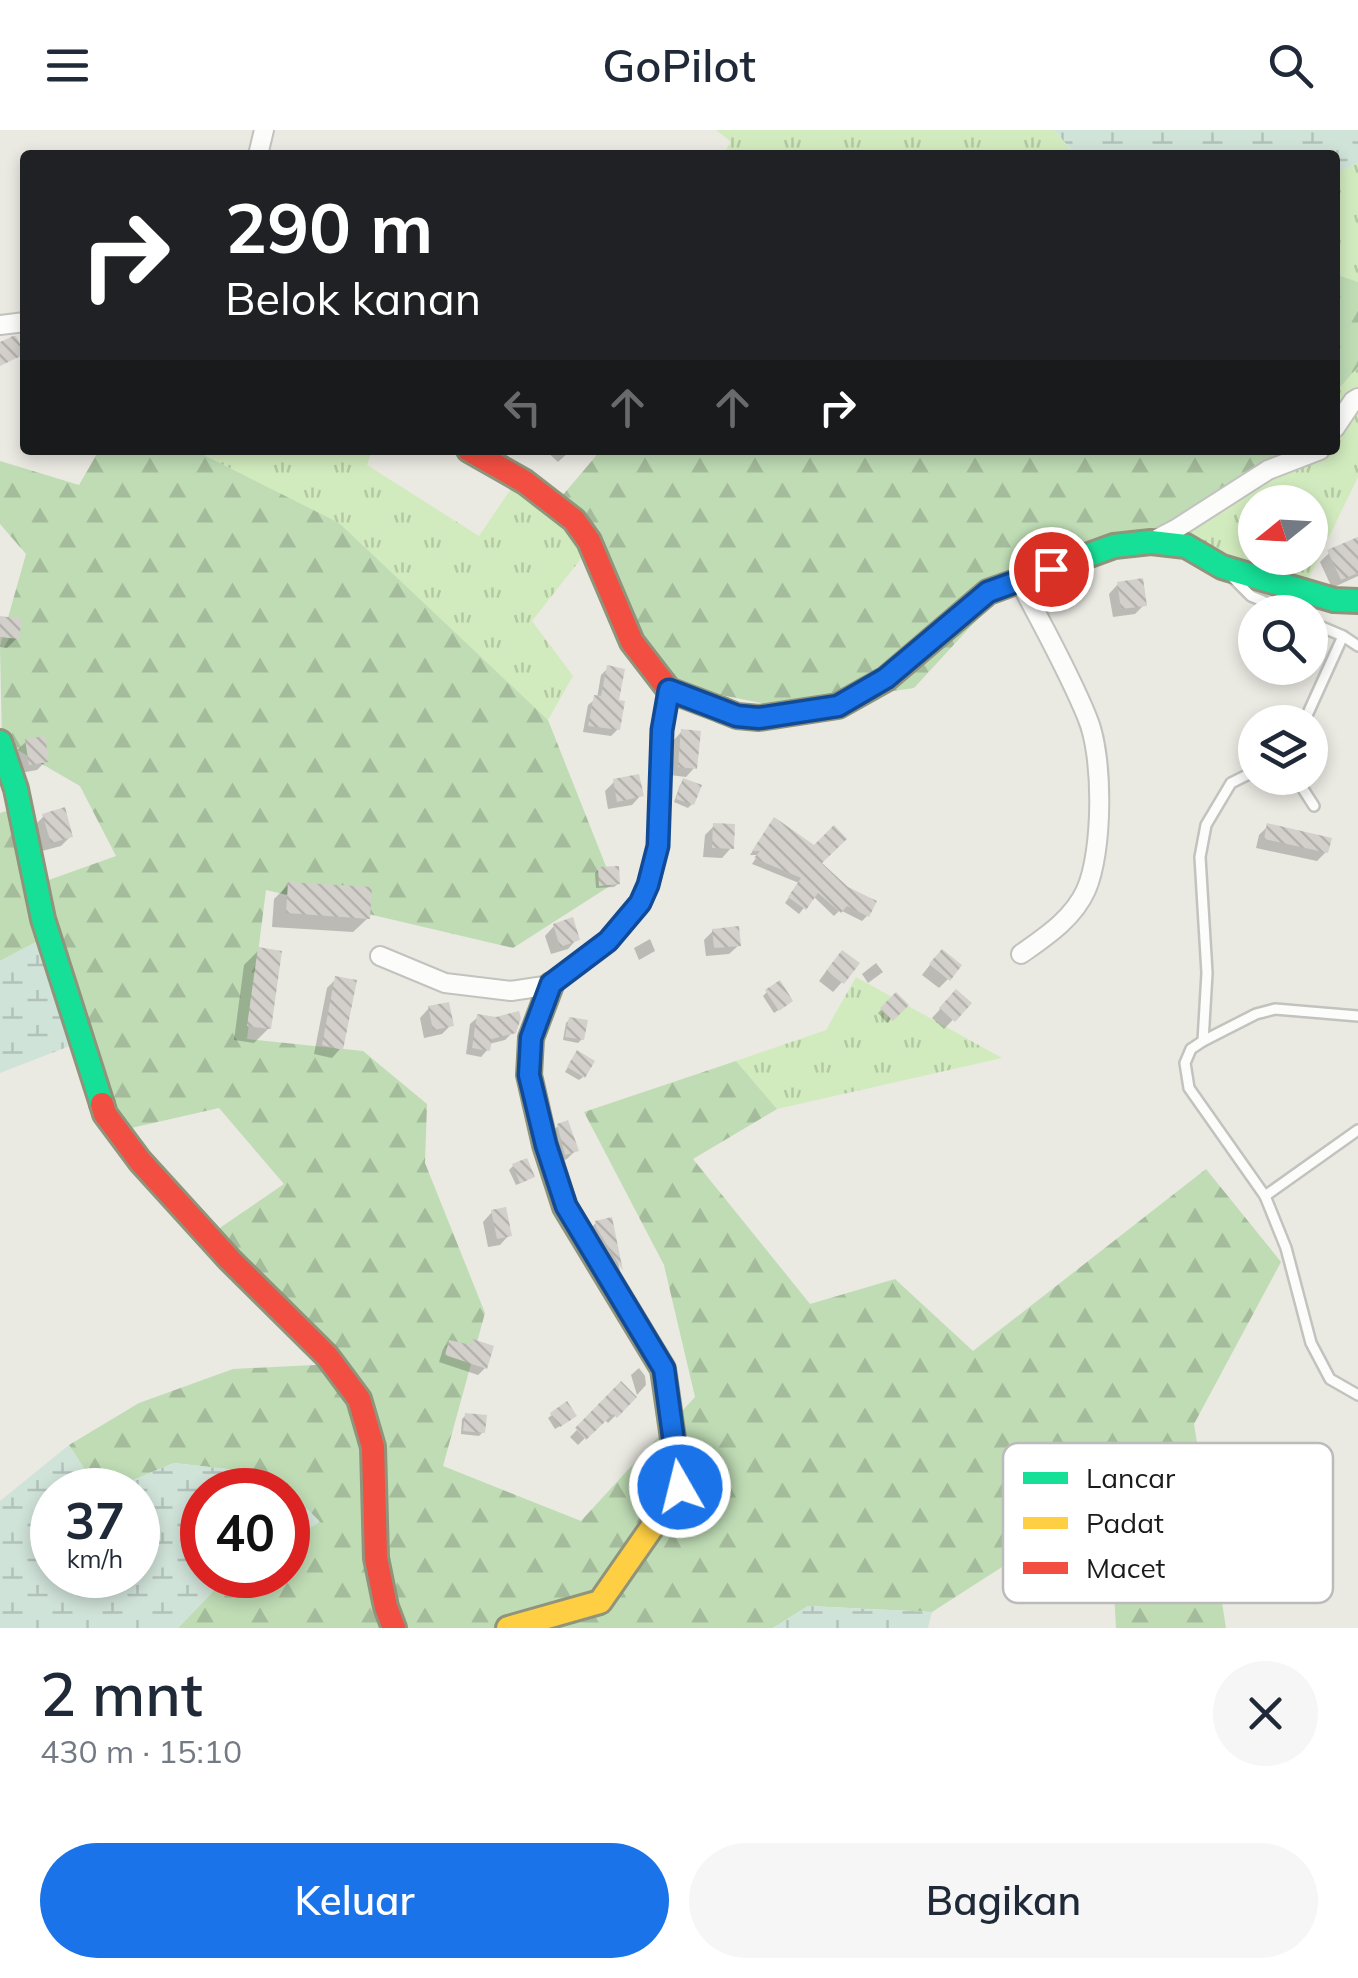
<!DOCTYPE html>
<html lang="id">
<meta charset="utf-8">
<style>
:root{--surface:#fff;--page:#f6f6f7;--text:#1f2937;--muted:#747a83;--accent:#1a73e8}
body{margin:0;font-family:Mulish,sans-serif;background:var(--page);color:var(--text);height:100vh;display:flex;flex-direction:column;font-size:38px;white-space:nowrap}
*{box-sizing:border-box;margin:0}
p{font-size:32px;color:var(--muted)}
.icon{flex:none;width:55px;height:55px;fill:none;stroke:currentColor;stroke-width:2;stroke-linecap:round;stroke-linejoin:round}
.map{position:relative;height:1498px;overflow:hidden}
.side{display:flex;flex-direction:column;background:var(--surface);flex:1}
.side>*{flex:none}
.banner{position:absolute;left:20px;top:20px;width:1320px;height:305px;border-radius:10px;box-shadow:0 5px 15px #0003;background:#202124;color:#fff;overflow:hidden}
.needle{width:65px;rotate:252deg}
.buttons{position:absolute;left:1238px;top:355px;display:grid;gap:20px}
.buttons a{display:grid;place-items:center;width:90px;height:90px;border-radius:50%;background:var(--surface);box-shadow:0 5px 15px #0003;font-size:50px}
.speed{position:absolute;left:30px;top:1338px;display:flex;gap:20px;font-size:50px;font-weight:700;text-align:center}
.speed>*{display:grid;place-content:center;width:130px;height:130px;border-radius:50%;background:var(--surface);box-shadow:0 5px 15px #0003;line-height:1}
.speed small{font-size:25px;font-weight:400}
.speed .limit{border:15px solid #d22;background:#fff;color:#111}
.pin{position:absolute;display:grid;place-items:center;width:85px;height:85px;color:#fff;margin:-42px;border:5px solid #fff;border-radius:50%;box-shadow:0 2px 10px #0007}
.me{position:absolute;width:110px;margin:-55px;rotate:352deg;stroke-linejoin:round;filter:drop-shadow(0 0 8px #0008)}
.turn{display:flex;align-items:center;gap:35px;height:210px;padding:0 40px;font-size:45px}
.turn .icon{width:130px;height:130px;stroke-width:2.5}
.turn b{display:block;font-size:70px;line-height:85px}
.lanes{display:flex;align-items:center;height:95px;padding:0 40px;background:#0003;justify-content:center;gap:50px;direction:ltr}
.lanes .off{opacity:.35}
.round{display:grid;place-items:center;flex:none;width:105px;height:105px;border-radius:52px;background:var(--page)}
.overview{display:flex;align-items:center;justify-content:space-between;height:170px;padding:0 40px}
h1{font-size:60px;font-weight:600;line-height:75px}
.cta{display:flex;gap:20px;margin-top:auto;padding:20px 40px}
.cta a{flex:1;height:115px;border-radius:60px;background:var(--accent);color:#fff;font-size:40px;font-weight:600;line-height:115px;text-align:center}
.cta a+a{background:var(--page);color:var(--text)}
header{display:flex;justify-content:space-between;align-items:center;height:130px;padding:0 40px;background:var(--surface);font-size:45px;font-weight:600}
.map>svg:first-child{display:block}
.grass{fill:url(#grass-tufts);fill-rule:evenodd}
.forest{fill:url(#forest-firs)}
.wetland{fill:url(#wetland-marsh)}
.shadow{fill:#0003}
.building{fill:url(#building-back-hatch)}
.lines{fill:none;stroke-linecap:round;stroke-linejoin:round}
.lane-casing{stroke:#c2c2bf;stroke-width:14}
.street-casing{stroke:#c2c2bf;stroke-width:22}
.fast-casing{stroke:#90947b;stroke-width:28}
.slow-casing{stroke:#90947b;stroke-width:28}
.jam-casing{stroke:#90947b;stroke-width:28}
.lane{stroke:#fcfcfb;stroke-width:9}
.street{stroke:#fcfcfb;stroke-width:18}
.fast{stroke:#16e098;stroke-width:22}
.slow{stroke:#ffcf43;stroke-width:22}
.jam{stroke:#f24e42;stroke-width:22}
.route-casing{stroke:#114b97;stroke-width:25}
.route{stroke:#1a73e8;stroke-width:18}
.key{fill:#fff;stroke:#bbb;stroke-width:2.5}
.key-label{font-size:28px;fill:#1b1b1b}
</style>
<header><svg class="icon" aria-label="menu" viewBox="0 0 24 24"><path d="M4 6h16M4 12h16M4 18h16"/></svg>GoPilot<svg class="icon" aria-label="search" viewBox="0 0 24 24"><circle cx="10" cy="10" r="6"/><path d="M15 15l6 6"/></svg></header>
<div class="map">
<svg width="1358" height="1498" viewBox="0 0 1358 1498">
<defs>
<pattern id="grass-tufts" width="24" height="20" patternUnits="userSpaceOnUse" patternTransform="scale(2.5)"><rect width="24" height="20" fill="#d2ebbe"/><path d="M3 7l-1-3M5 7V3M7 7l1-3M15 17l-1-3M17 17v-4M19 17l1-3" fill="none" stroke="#b4c9a3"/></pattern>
<pattern id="forest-firs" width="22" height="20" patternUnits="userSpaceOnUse" patternTransform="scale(2.5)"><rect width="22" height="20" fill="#bfdcb5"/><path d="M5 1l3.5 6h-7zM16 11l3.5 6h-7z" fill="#a4bc9b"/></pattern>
<pattern id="wetland-marsh" width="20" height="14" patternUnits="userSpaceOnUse" patternTransform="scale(2.5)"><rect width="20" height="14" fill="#d0e3d9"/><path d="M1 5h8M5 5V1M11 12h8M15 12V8" fill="none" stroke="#b2c2ba"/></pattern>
<pattern id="building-back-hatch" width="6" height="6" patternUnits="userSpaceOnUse" patternTransform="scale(2.5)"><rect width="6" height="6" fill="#d3d0cb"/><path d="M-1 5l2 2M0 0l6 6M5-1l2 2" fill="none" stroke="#b5b2ae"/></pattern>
</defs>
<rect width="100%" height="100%" fill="#eae9e2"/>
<g class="grass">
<path d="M716 0H1054L1075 25H723L731 12Z"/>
<path d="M1358 33V152L1335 144V41L1344 40Z"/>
<path d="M1358 237V347L1306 454 1173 403 1264 344 1285 320H1335V263ZM1255 372H1310V428H1255Z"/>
<path d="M194 320H372L367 335 479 406 523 341 591 416 532 491 573 546 548 590 339 394Z"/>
<path d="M856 847 1002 928 777 979 736 931 826 900Z"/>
</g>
<g class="forest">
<path d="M1335 144 1358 152V237L1335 263Z"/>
<path d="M99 320H194L339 393 548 590 613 754 513 818 266 760 247 909 363 921 427 974 425 1033 485 1183 443 1336 581 1391 695 1267 664 1135 584 982 736 931 777 979 693 1029 810 1174 895 1149 973 1221 1206 1039 1281 1132 1194 1294 1226 1498H1116L1111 1405 1078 1358 1052 1405 932 1482 808 1476 773 1498H178L223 1451 233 1445H288V1411L319 1391 272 1344 174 1333 109 1360H98L69 1315 139 1273 233 1239 335 1234 205 1108 284 1054 219 978 118 1001 38 811 0 831V683L17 678 46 751 116 726 80 656 2 611 0 516 26 424 0 394V331L79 355Z"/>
<path d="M601 320H1285L1264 344 1173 403 1018 445 914 558 782 577 669 555 562 366Z"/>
</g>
<g class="wetland">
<path d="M1054 0H1358V33L1344 40 1335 41V25H1076Z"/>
<path d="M38 811 80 912 0 943V831Z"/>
<path d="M69 1315 98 1360H52V1445H138V1360H109L174 1333 272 1344 320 1392 288 1411V1360H202V1445H233L223 1451 178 1498H0V1371Z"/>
<path d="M808 1476 932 1482 928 1498H773Z"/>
</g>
<g class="shadow">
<path d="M545 320H571L558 332Z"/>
<path d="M1358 407V446L1332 458 1320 432 1329 423Z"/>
<path d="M1118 454 1144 475 1135 484 1113 487 1109 464Z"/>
<path d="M0 489 17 508 7 518 0 517Z"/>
<path d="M608 538 616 572 618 599 611 606 583 602 588 575 597 568 601 545Z"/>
<path d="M682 601 695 637 686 647 670 645 673 611Z"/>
<path d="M27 611 46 631 37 640 20 643 17 620Z"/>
<path d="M684 651 692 674 688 678 674 672 680 655Z"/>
<path d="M614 652 641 665 632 675 608 679 605 661Z"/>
<path d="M44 686 71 706 61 716 42 721 34 696Z"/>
<path d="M770 695 867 786 862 791 840 780 834 786 813 766 799 784 785 773 799 753 752 734 758 725H750Z"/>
<path d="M714 696 731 718 722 728 703 727 705 705Z"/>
<path d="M1268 696 1326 722 1317 731 1256 718 1259 705Z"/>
<path d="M599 739 618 754 614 757 596 758 595 743Z"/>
<path d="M289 754 368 788 353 802 272 797 274 769Z"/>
<path d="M554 796 577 809 568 819 551 824 545 806Z"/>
<path d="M713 801 739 815 729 824 706 826 704 810Z"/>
<path d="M650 809 655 821 639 830 634 818Z"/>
<path d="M259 820 269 898 254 913 234 910 244 835Z"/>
<path d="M933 831 948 849 939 858 922 845Z"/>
<path d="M833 832 842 852 833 862 819 851Z"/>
<path d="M876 833 883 842 868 853 862 844Z"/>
<path d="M336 849 341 918 332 928 314 924 327 858Z"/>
<path d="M767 862 786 875 774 883 763 866Z"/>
<path d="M956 862 969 873 944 899 932 888Z"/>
<path d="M896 865 905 875 887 893 878 883Z"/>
<path d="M429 878 451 895 442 904 424 908 420 888Z"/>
<path d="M478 887 513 902 505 910 489 914 488 919 481 927 466 924 470 894Z"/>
<path d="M570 889 582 909 578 913 563 910 566 893Z"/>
<path d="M574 927 583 947 579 950 565 942Z"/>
<path d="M558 996 576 1020 567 1029 556 1033 549 1005Z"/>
<path d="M513 1036 528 1050 516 1055 509 1040Z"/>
<path d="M492 1082 509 1105 500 1115 488 1117 483 1092Z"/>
<path d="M610 1090 620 1141 615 1146 589 1100 596 1093Z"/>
<path d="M450 1212 468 1217 474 1212 485 1238 478 1245 439 1232 443 1219Z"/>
<path d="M639 1238 645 1246 646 1255 637 1265 631 1245Z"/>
<path d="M621 1255 634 1267 608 1293 604 1289 578 1315 570 1307Z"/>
<path d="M466 1285 483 1302 479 1306 461 1304 462 1289Z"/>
<path d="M552 1285 570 1290 555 1299 548 1288Z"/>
</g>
<g class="building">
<path d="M13 206H16L25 224 0 236V212Z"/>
<path d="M1358 407V443L1341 450 1327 420Z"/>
<path d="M1143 448 1147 476 1121 479 1117 452Z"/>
<path d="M0 486 22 489 19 509 0 507Z"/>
<path d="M607 535 625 539 619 570 625 571 620 600 588 596 594 565 601 566Z"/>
<path d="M681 599 701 601 697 639 678 637Z"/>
<path d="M45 606 49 632 29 635 25 609Z"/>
<path d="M639 644 644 666 617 672 613 649Z"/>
<path d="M683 648 702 655 694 675 676 669Z"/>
<path d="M65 677 73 707 51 713 42 684Z"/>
<path d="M774 687 814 715 834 695 847 709 822 733 848 757 877 771 869 787 847 776 841 783 818 763 806 780 788 767 801 748 754 728 760 721H752Z"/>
<path d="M713 693 735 694 734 719 712 718Z"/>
<path d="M1267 693 1332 708 1328 723 1264 709Z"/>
<path d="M619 736 620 754 599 756 598 737Z"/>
<path d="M288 752 372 757 370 789 286 783Z"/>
<path d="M573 787 580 810 560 817 553 794Z"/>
<path d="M739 796 741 816 714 818 712 799Z"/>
<path d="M258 817 282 821 271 899 247 896Z"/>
<path d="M942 819 962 835 950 851 929 834Z"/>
<path d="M842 820 860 833 844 854 826 841Z"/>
<path d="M335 846 357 850 343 920 322 915Z"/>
<path d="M780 850 793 871 779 881 765 860Z"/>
<path d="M956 859 972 873 955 892 939 878Z"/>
<path d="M896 862 909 875 893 891 880 878Z"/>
<path d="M449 872 454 896 433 900 428 876Z"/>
<path d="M519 881 521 888 516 903 492 909 490 921 472 918 477 884 496 887Z"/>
<path d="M569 887 588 890 584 910 565 907Z"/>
<path d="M577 920 595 931 585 948 567 937Z"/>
<path d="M568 990 579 1021 565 1025 557 994Z"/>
<path d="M527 1028 535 1047 520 1053 512 1034Z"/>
<path d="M506 1077 512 1106 497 1109 491 1080Z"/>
<path d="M612 1087 623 1141 596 1097 595 1091Z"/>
<path d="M473 1209 494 1216 487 1239 445 1225 449 1210 471 1215Z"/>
<path d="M621 1251 637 1267 617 1288 613 1284 586 1310 575 1298Z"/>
<path d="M567 1271 577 1286 560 1297 550 1283Z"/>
<path d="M465 1283 487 1285 485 1303 463 1301Z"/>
</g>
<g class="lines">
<g class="lane-casing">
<g id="lane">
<path d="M1234 449 1251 466 1289 482"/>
<path d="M1310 492 1343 506 1358 516"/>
<path d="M1304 592 1343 506"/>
<path d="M1296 648 1314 676"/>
<path d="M1358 886 1275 879 1256 884 1203 911 1191 919 1185 933 1189 958 1265 1066 1286 1118 1311 1213 1330 1249 1358 1265"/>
<path d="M1203 911 1207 843 1200 727 1206 695 1231 653 1255 641"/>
<path d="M1265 1066 1358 1000"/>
</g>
</g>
<g class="street-casing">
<g id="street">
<path d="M258 25 264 0"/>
<path d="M0 195 25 192"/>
<path d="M1335 298 1353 271 1358 268"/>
<path d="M1151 412 1176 399 1268 340 1320 320"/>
<path d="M1019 450C1042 495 1068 540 1087 587 1104 626 1103 722 1086 760 1073 789 1045 807 1021 824"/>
<path d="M380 826 445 853 511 861 551 855 608 811 640 773 649 755 659 715 662 600 669 560"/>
</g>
</g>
<g class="fast-casing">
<g id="fast">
<path d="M722 580 737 586 759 588 838 576 886 549 988 462 1114 416 1151 412 1186 416 1222 437 1334 470 1358 471"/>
<path d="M0 612 16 659 43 789 102 974"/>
</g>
</g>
<g class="slow-casing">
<path id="slow" d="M508 1498 600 1472 680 1357 663 1239 565 1077 545 1015 529 945 531 908 551 855"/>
</g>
<g class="jam-casing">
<g id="jam">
<path d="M469 320 525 352 574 390 589 411 632 512 669 560 722 580"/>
<path d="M102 974 105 984 140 1031 230 1130 327 1226 359 1269 373 1317 376 1428 386 1477 394 1498"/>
</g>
</g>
<use href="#lane" class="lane"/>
<use href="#street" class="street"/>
<use href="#fast" class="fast"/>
<use href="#slow" class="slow"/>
<use href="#jam" class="jam"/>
</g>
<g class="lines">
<g class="route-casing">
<path id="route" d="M680 1357 664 1239 566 1076 546 1015 529 945 531 908 551 854 608 811 640 773 648 755 658 716 662 600 669 560 737 586 759 588 838 576 886 548 988 462 1051 439"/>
</g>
<use href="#route" class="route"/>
</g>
<rect x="1003" y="1313" width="330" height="160" rx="15" class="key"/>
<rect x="1023" y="1342" width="45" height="12" fill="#16e098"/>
<rect x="1023" y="1387" width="45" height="12" fill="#ffcf43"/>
<rect x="1023" y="1432" width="45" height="12" fill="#f24e42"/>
<g class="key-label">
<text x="1086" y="1358">Lancar</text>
<text x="1086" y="1403">Padat</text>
<text x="1086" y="1448">Macet</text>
</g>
</svg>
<div class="buttons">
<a><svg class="needle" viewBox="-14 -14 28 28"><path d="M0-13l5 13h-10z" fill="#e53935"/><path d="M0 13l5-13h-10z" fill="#747a83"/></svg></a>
<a><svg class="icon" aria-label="search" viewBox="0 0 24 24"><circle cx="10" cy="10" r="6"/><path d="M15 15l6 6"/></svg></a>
<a><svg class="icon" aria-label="layers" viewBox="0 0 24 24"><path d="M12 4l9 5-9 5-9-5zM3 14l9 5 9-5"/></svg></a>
</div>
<div class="speed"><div>37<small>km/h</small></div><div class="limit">40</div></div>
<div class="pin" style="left:1051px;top:439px;background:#d93025"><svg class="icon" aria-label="arrive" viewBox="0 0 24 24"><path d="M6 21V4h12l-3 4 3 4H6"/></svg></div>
<svg class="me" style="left:680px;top:1357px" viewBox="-20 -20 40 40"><circle r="17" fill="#1a73e8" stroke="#fff" stroke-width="3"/><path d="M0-11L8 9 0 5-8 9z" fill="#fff"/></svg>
<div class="banner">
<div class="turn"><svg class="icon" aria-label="right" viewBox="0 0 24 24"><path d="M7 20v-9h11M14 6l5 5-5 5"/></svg><div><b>290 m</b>Belok kanan</div></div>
<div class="lanes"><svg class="icon off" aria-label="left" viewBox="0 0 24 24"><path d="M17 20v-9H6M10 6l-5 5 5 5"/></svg><svg class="icon off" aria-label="ahead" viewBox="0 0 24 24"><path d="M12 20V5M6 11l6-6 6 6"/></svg><svg class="icon off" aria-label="ahead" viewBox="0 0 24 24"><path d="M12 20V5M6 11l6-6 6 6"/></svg><svg class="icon" aria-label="right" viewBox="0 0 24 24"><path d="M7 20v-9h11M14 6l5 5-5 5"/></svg></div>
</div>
</div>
<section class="side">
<div class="overview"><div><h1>2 mnt</h1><p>430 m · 15:10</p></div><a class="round"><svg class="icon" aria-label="close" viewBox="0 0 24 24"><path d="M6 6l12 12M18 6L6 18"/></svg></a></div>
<div class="cta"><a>Keluar</a><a>Bagikan</a></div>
</section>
